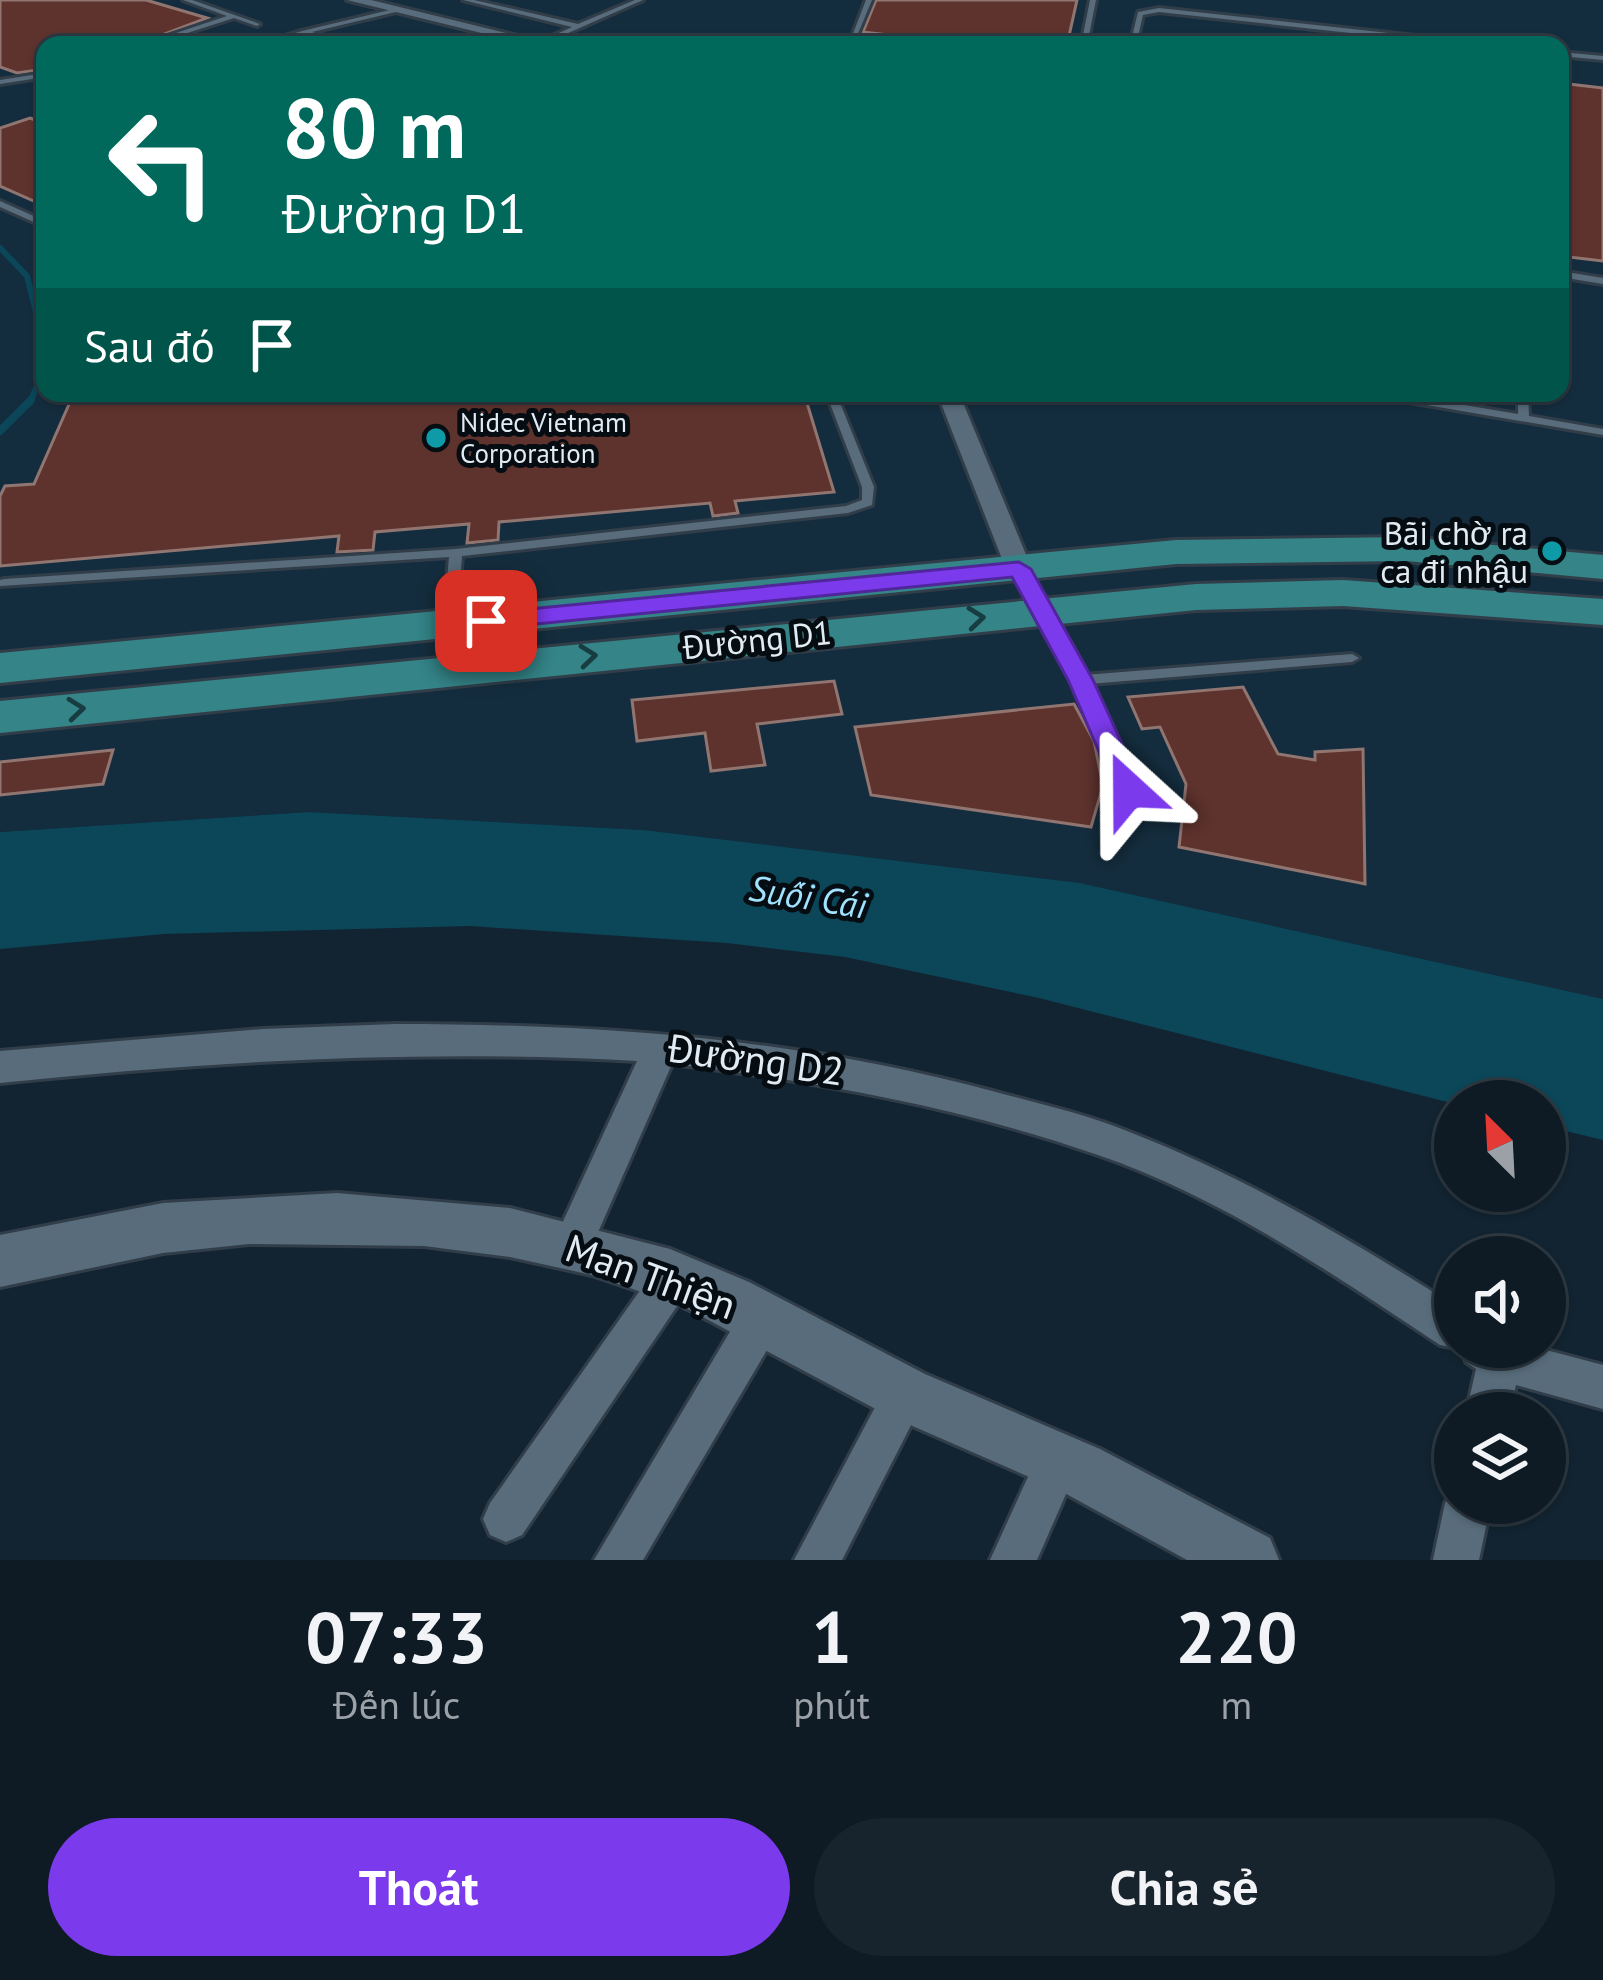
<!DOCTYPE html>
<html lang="vi">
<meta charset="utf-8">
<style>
:root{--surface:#0e1b25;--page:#17242d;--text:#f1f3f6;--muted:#9ba1a7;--line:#2e3942;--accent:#7c3aed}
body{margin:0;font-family:"PT Sans",sans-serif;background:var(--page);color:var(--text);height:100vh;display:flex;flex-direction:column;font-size:45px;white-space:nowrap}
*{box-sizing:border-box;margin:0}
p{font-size:39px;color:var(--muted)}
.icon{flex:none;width:66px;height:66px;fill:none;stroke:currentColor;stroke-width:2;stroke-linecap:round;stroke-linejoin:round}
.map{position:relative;height:1560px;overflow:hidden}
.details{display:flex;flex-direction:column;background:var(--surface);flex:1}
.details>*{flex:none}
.banner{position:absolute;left:36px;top:36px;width:1533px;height:366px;border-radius:24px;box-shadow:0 3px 9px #0004,0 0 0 3px var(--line);background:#00695c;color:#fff;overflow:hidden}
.needle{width:78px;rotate:336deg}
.tools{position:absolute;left:1434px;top:1080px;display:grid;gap:24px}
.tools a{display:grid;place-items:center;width:132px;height:132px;border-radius:50%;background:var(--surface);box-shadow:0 3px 9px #0004,0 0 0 3px var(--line);font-size:60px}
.pin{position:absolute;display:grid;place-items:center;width:102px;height:102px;color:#fff;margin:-51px;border-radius:24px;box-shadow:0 6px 18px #0006}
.me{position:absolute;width:132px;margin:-66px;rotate:336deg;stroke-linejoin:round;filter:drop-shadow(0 0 9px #0008)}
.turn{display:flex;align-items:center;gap:42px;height:252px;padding:0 48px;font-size:54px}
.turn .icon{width:156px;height:156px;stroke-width:2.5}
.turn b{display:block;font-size:84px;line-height:102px}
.then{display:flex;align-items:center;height:114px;padding:0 48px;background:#0003;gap:24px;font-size:45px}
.eta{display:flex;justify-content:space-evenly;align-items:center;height:204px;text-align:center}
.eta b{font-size:72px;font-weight:600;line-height:84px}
.button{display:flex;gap:24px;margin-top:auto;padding:24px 48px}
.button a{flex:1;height:138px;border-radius:72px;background:var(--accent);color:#fff;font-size:48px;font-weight:600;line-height:138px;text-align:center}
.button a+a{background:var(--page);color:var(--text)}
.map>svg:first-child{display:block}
.built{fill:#142d3e;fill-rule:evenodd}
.water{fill:#0b4659}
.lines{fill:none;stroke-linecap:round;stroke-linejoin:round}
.stream-far1{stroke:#0b4659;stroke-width:6}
.stream{stroke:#0b4659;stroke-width:8}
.building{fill:#5e322d;stroke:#907571;stroke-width:3}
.service-casing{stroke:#313e49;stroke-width:6}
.minor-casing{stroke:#313e49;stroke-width:6}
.tertiary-casing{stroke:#313e49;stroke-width:6}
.primary-casing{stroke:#313e49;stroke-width:6}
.service{fill:#586c7b;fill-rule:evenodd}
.minor{fill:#586c7b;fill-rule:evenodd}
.tertiary{fill:#586c7b;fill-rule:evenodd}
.primary{fill:#348488;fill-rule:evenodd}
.oneway{stroke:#183d41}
.route{fill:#7c3aed;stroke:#51269a;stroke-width:3}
.culture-dot{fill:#0f9aa8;stroke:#060d12;stroke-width:4.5}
.labels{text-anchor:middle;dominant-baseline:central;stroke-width:10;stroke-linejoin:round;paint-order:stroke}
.far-poi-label{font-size:27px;fill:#e0ebf4;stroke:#060d12;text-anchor:start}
.poi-label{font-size:33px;fill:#e0ebf4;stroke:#060d12;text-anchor:end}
.street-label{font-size:33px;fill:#e0ebf4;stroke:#060d12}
.water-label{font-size:36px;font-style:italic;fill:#a1e2fe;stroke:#060d12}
.near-street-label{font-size:39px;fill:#e0ebf4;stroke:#060d12}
</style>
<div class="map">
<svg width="1603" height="1560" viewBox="0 0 1603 1560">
<rect width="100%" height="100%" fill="#122431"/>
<path class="built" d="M0 0H1603V999L1080 883 644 830 309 812 0 832ZM45 45H1560V393H45Z"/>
<path class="water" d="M309 812 644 830 1080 883 1603 999V1140L1545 1126V1101L1455 1104 1039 998 845 957 727 943 469 926 164 934 0 949V832Z"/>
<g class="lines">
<g class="stream-far1">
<path d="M0 248 27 276 45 348"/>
<path d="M30 403 45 366"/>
</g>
<path class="stream" d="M0 431 31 400"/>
</g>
<g class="building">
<path d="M0 0H146L207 18 136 45H45V69L17 73 0 67Z"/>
<path d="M876 0H1077L1067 45 976 40 974 45 863 32Z"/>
<path d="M1560 83 1603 88V261L1560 256Z"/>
<path d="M30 118 45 124V206L0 186V128Z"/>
<path d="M74 393H804L834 492 735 501 738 513 713 516 710 503 499 522 498 540 467 543 469 524 375 532 373 550 337 552 339 536 0 566V496L5 486 34 484Z"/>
<path d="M834 681 842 714 757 724 765 765 711 771 705 733 637 741 632 700Z"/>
<path d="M1243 687 1278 754 1315 760V752L1363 749 1365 884 1179 847 1186 784 1160 727 1142 729 1128 697Z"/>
<path d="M1074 704 1094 741 1103 786 1091 827 871 795 855 727Z"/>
<path d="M113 750 103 784 0 795V762Z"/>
</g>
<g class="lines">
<g class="service-casing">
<g id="service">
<path d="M183 0H192L260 24 257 26 234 18 150 45H140L227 16Z"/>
<path d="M463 0H474L578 24 635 0H643L541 45 539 42 572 27Z"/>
<path d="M866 0H872L857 36 946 45 856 40 853 44H849Z"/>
<path d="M1090 0H1096L1087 45H1081Z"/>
<path d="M398 8 400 11 312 32 354 45C337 45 321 34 304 34 288 34 272 45 255 45L302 31Z"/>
<path d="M1159 8 1480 43 1483 45H1461L1159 12 1143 15 1136 45H1130L1138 12Z"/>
<path d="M1560 52 1603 56V60L1560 56Z"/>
<path d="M45 73V77L0 84V80Z"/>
<path d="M0 201 45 221V227L0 207Z"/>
<path d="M1560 271 1603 278V284L1560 277Z"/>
<path d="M826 393H836L874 487 872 505 848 513 462 556 457 624 450 628 443 624 449 557 0 586V580L4 579 456 549 846 506 862 500V487Z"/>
<path d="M1369 393H1393L1518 414V393H1528L1529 416 1603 429V435L1374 396Z"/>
<path d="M1041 607 1048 611 1084 675 1352 654 1359 658 1352 662 1089 684 1137 791 1129 796 1121 791 1073 680 1034 611Z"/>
</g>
</g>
<g class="minor-casing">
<g id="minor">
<path d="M347 0H371L555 45H530Z"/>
<path d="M937 393H959L1032 569 1028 574 1019 577 1006 569Z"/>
<path d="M395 1024C602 1024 795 1038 996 1092 1040 1104 1085 1114 1127 1131 1243 1176 1350 1239 1455 1306V1347H1535L1603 1365V1409L1516 1385 1510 1413H1466L1476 1369 1466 1362 1461 1349 1440 1345C1333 1274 1221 1197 1098 1155 960 1107 816 1081 672 1064L588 1255 574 1260 560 1255 554 1241 637 1061C423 1049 213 1061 0 1083V1051L263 1029Z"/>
<path d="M674 1256 688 1262 694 1276 688 1290 522 1535 506 1542 490 1535 483 1519 490 1503 660 1262Z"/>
<path d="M762 1297 777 1303 783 1318 777 1333 643 1560H594L747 1303Z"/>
<path d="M905 1372 920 1379 927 1394 842 1560H794L890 1379Z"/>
<path d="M1059 1438 1075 1444 1081 1460 1037 1560H990L1043 1444Z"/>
<path d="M1455 1486V1503H1491L1479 1560H1433L1445 1503Z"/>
</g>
</g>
<g class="tertiary-casing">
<path id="tertiary" d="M337 1193 510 1208 670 1249 749 1282 925 1374 1100 1449 1270 1538 1279 1560H1187L1059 1490 885 1414 682 1306 592 1275 510 1257 424 1246 249 1244 163 1253 0 1287V1235L163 1203Z"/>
</g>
<g class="primary-casing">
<g id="primary">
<path d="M1406 537 1603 555V579L1406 561 1176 564 0 683V653L1176 540Z"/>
<path d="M1343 580 1603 599V625L1343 606 1196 610 0 733V701L1196 584Z"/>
</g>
</g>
<use href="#service" class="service"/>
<use href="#minor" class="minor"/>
<use href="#tertiary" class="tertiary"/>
<use href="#primary" class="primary"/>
</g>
<defs><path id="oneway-chevron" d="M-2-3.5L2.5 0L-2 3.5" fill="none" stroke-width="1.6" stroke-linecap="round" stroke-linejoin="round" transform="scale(3)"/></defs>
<g class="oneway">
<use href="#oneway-chevron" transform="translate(976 618) rotate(-6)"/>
<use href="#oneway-chevron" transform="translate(588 656) rotate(-6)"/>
<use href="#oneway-chevron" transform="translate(76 709) rotate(-6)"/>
</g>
<path class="route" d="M1019 562 1031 569 1093 680 1143 790 1139 798H1119L1068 680 1012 577 486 629 474 621 486 613Z"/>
<g class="culture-dot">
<circle cx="436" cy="438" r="12"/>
<circle cx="1552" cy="551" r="12"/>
</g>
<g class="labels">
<g class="far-poi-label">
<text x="460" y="422">Nidec Vietnam<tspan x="460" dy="31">Corporation</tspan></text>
</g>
<g class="poi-label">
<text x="1528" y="532">Bãi chờ ra<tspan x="1528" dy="38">ca đi nhậu</tspan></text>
</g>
<g class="street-label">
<text transform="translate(757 639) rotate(-6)">Đường D1</text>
</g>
<g class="water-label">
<text transform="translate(808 896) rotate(9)">Suối Cái</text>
</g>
<g class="near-street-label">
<text transform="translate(756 1059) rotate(8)">Đường D2</text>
<text transform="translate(651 1276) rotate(20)">Man Thiện</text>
</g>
</g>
</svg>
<div class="tools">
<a><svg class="needle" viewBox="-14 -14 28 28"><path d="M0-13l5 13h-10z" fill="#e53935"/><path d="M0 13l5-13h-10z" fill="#9ba1a7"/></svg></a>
<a><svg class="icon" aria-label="sound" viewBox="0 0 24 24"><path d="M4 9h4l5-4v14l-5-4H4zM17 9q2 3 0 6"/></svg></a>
<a><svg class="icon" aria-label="layers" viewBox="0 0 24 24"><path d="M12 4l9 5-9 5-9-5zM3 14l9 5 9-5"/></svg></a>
</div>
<div class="pin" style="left:486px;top:621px;background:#d93025"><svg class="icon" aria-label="arrive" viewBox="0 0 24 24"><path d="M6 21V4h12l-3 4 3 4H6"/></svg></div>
<svg class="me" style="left:1129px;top:790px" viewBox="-20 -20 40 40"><path d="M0-17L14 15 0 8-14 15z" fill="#7c3aed" stroke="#fff" stroke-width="4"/></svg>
<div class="banner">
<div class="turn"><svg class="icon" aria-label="left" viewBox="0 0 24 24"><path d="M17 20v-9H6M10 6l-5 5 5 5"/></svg><div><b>80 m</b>Đường D1</div></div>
<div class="then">Sau đó<svg class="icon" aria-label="arrive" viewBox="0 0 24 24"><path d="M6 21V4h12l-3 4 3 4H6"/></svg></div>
</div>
</div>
<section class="details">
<div class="eta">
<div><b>07:33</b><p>Đến lúc</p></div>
<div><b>1</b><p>phút</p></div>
<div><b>220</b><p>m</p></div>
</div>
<div class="button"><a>Thoát</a><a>Chia sẻ</a></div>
</section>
